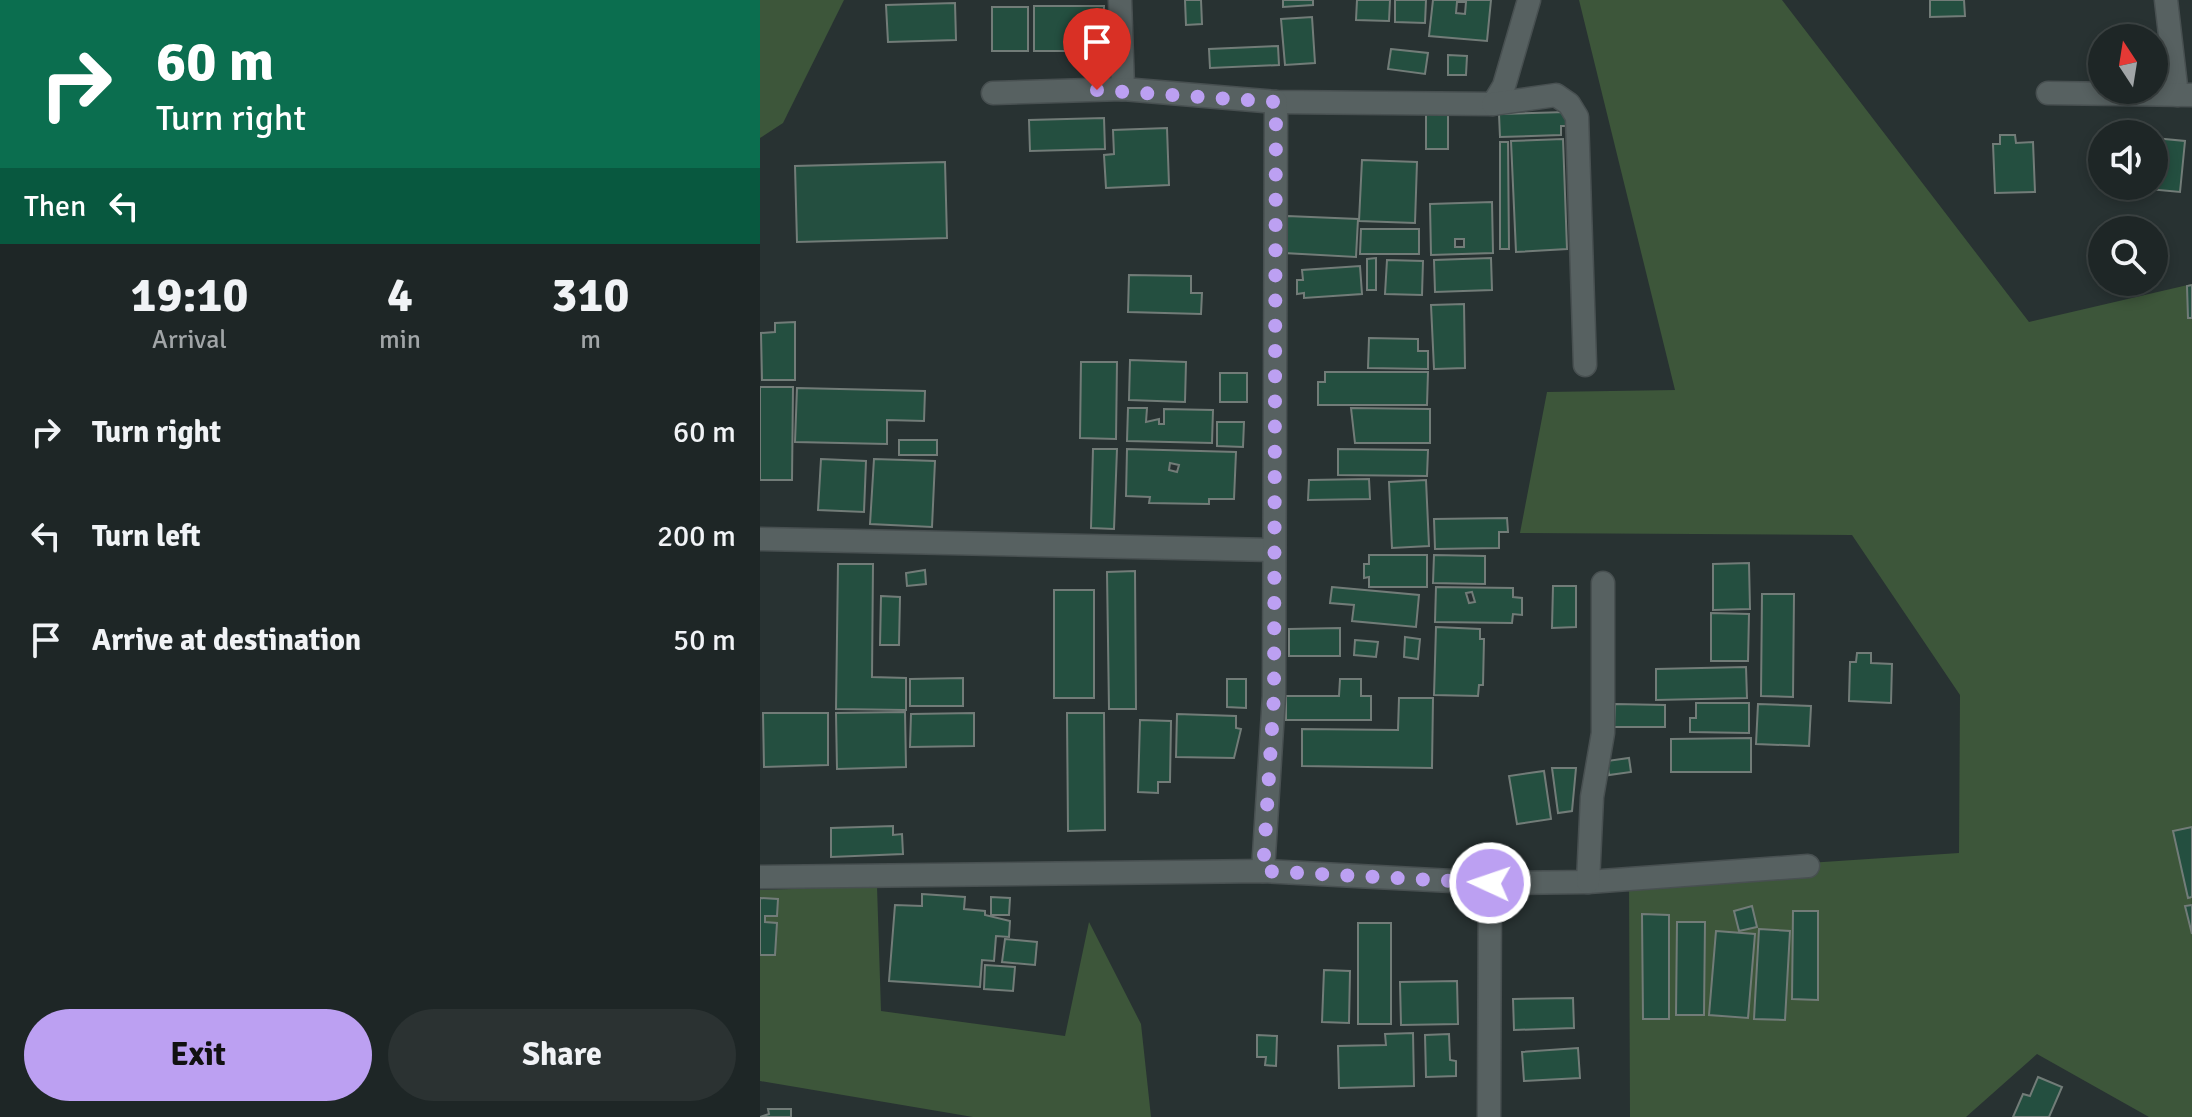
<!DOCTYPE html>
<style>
:root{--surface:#1e2626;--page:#2b3232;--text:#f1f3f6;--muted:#a1a5a7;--line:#3c4343;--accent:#bca0f2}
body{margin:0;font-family:Signika,sans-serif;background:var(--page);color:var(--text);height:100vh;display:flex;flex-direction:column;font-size:30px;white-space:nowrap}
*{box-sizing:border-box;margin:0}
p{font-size:26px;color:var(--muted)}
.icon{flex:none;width:44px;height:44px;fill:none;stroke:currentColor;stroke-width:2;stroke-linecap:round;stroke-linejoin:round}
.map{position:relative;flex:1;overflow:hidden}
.details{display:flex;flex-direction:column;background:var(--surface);width:760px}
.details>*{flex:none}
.banner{background:#0b6e4f;color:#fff;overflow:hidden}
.needle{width:52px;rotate:348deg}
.buttons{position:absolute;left:1328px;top:24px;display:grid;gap:16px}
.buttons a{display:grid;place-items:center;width:80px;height:80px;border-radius:50%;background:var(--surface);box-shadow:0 4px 12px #0003,0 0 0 2px var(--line);font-size:40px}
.pin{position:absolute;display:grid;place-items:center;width:68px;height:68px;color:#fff;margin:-82px -34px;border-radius:50% 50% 50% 0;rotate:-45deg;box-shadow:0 0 8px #0007}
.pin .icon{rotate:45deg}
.me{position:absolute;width:88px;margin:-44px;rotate:273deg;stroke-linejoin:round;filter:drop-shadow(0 0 6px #0008)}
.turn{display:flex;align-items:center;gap:28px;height:168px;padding:0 24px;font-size:36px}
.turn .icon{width:104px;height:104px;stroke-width:2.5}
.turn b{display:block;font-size:56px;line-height:68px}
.then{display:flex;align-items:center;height:76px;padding:0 24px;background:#0003;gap:16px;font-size:30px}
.eta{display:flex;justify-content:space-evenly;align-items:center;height:136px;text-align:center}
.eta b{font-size:48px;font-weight:700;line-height:56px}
.primary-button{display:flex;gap:16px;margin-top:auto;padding:16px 24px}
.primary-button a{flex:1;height:92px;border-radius:48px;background:var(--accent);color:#111;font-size:32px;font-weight:700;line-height:92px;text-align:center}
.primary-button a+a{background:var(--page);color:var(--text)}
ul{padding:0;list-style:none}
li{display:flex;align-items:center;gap:24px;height:104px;padding:0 24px}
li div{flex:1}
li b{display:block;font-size:30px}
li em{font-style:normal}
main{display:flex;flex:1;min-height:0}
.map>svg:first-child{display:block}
.green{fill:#3d563a}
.building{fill:#244f40;stroke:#727c78;stroke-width:2;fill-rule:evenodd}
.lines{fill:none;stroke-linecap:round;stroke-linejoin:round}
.minor-casing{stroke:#485051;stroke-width:25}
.minor{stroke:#576161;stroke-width:22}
.route{stroke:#bca0f2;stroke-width:14;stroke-dasharray:0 25.2}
</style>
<main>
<section class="details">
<div class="banner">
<div class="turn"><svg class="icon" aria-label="right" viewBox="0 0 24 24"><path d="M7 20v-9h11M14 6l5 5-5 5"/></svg><div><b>60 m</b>Turn right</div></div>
<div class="then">Then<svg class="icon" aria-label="left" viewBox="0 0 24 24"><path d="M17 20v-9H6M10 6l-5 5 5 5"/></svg></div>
</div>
<div class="eta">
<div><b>19:10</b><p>Arrival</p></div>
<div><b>4</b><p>min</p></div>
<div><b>310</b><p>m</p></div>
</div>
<ul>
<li><svg class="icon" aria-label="right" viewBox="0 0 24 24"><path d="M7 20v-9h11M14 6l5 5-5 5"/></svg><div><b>Turn right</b></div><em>60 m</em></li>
<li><svg class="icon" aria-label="left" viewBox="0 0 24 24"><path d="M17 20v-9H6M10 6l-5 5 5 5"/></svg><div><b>Turn left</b></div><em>200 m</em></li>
<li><svg class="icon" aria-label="arrive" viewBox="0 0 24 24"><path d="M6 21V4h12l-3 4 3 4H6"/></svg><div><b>Arrive at destination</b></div><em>50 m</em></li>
</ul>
<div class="primary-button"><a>Exit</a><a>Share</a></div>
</section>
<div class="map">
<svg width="1432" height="1117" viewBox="0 0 1432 1117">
<rect width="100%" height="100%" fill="#283232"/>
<g class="green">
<path d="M0 0H84L23 123 0 138Z"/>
<path d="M819 0H1022L1269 322 1432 284V1117H1389L1277 1054 1206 1117H870L869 875 1199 853 1200 695 1092 535 760 533 787 392 915 390Z"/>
<path d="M117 886 121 1011 305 1036 329 922 381 1024 391 1117H213L0 1081V890Z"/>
</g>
<g class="building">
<path d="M425 0H441L442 24 426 25Z"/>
<path d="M523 0H553V5L523 7Z"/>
<path d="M597 0H630L629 21 596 20Z"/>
<path d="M635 0H666L665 23 635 22Z"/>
<path d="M673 0H731L727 41 669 36ZM697 2H706L705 14 696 13Z"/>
<path d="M1170 0H1204L1205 16 1170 17Z"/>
<path d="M195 3 196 40 128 42 126 5Z"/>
<path d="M274 6H344L343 51H274Z"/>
<rect x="232" y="7" width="36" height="44"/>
<path d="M552 17 555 63 525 65 521 19Z"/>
<path d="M518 46 519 65 450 68 449 49Z"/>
<path d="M631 49 668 53 665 74 628 69Z"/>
<path d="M688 55 707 56 706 75H688Z"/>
<rect x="666" y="106" width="22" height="43"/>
<path d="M806 112 807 126H801V135L740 137 739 114Z"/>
<path d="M344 118 345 149 270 151 269 120Z"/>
<path d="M407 128 409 185 346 188 344 155 354 154 353 130Z"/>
<path d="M1240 135H1255L1256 143 1273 142 1275 192 1235 193 1233 144H1240Z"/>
<path d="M1394 138 1425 141 1420 192 1356 186H1394Z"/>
<path d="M803 139 807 249 756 252 751 141Z"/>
<path d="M740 142H748L749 249H740Z"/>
<path d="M602 160 657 162 655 223 599 221Z"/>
<path d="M185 162 187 238 37 242 35 166Z"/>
<path d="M732 202 733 253 671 255 670 204ZM695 239H704V247H695Z"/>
<path d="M527 216 598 219 596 257 524 253Z"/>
<path d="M601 229H659V254H600Z"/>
<path d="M616 258V290H607V259Z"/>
<path d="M731 258 732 290 675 292 674 260Z"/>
<path d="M627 260 663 261 662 295 625 294Z"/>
<path d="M600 266 602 294 544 298V293L537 294V280H543L542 270Z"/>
<path d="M369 275 431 276V293H442L441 314 368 312Z"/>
<path d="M1432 285V318H1428L1427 286Z"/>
<path d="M704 304 705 368 674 369 671 305Z"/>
<path d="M35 322V380H2L1 333 15 332V323Z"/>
<path d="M609 338 658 339V351H668V369L608 368Z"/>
<path d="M370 360 426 362 425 402 369 400Z"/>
<path d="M321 362H357L356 439 320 438Z"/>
<path d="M565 372H668L667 405H558V382H565Z"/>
<rect x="460" y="373" width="27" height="29"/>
<path d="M0 387H33L32 480H0Z"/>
<path d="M37 388 165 391 164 421 127 420V444L35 442Z"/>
<path d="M368 408H387L386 422 399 419V424H404V409L453 410 452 443 367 441Z"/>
<path d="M591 408 670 409V443H595Z"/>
<path d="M457 422H484L483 447 457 446Z"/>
<rect x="139" y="440" width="38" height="15"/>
<path d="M333 449H357L354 529 331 528Z"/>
<path d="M367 449 476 452 474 499H449V504L389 503 390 497 366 496ZM410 463 419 465 417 472 409 470Z"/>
<path d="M578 449 668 450 667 476 578 475Z"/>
<path d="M61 459 106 461 104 512 58 510Z"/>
<path d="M114 459 175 461 172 527 110 524Z"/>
<path d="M609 479 610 499 548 500 549 480Z"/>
<path d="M666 480 669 546 632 548 629 482Z"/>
<path d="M747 518 748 532H739V548L675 549 674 519Z"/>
<path d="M609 555H667V587H609V577L604 578V564H609Z"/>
<path d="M674 555 725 556V584L673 583Z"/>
<path d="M989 563 990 609 953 610V564Z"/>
<path d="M78 564H113L112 677 146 678V710L76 709Z"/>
<path d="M165 570 166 584 147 586 146 573Z"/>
<path d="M375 571 376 709H349L347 572Z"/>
<path d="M793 586H816V627L792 628Z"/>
<path d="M572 587 659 595 656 627 592 621 594 605 570 603Z"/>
<path d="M676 587 753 588V597L762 598V615L753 614 752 623 675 622ZM712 592 715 602 709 603 706 593Z"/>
<rect x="294" y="590" width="40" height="108"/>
<path d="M1002 594H1034L1033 697 1001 696Z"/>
<path d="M121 596 140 597 139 645H120Z"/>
<path d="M951 613 989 614 988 661H951Z"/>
<path d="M676 627 720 629V639H724L723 685H719L718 696 674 695Z"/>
<path d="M580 628V656H529V629Z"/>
<path d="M645 637 660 639 658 659 644 657Z"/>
<path d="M595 640 618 642 616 657 594 655Z"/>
<path d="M1097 653H1111V663L1132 664 1131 703 1089 701 1090 662H1096Z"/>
<path d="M986 667 987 698 896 700V669Z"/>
<path d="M203 678V706H150V679Z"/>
<path d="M467 679H486V708L467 707Z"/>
<path d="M580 679H601V696H611V720H526V696H579Z"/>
<path d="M639 698H673L672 768 542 766V729L638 730Z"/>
<path d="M936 703H989V733L930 732V718H936Z"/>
<path d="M855 704 905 705V727H854Z"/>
<path d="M998 704 1051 706 1049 746 996 744Z"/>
<path d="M145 712 146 767 77 769 76 713Z"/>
<path d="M3 713H68V765L4 767Z"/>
<path d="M214 713V746L150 747 151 714Z"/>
<path d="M307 713H344L345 830 308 831Z"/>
<path d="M417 714 476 716V728L481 729 474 758 416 757Z"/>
<path d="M380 720 411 721 410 782H398V793L378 792Z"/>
<path d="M991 738V772H911V739Z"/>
<path d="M869 758 871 772 849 775 847 761Z"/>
<path d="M792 768H816L812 811 798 813Z"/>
<path d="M784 771 791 819 757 824 749 776Z"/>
<path d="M133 826V835L142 834 143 854 71 857V828Z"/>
<path d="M1432 827V897L1428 898 1413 831Z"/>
<path d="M162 894 205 897 204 909 225 911V915L250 921 249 937 236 936 234 961 222 960 220 987 129 981 135 905 162 906Z"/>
<path d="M231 897 250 898 249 915H231Z"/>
<path d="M0 898 18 899 17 916H5V922L17 923 15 955H0Z"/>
<path d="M1432 905V934L1425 906Z"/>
<path d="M992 906 997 927 979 931 974 911Z"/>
<path d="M1033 911H1058V1000L1032 999Z"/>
<path d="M882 914 909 915V1019H883Z"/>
<path d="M917 922H945L944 1015H916Z"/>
<rect x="598" y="923" width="33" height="101"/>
<path d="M999 929 1030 931 1025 1020 994 1019Z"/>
<path d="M956 931 995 934 988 1018 949 1015Z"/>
<path d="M245 939 277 942 275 965 242 962Z"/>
<path d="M225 965 255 967 253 991 224 989Z"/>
<path d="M564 970 590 971 589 1023 562 1022Z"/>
<path d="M697 981 698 1024 641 1025 640 982Z"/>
<path d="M813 998 814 1028 754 1030 753 999Z"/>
<path d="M653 1033 654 1086 579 1088 578 1046 626 1045 625 1034Z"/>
<path d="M689 1034 690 1060 696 1061V1076L666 1077 665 1035Z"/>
<path d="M497 1035 517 1036 516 1066 505 1065 506 1057H497Z"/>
<path d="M818 1048 820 1078 764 1081 762 1052Z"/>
<path d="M1278 1077 1302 1087 1289 1117H1253L1263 1094 1270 1096Z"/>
<path d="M8 1109H31V1117H0L9 1114Z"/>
</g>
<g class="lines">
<g class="minor-casing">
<g id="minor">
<path d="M360 0 363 89"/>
<path d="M1406 0 1417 95"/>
<path d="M233 93 363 89 516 102 733 104 744 86 769 0"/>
<path d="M1288 93 1432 95"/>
<path d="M733 104 796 95 809 104 817 117 825 365"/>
<path d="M0 539 514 550"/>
<path d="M503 871 514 696 516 102"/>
<path d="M0 877 503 871 730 883 828 882 1048 866"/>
<path d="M828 882 832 797 843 733V583"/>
<path d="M729 1117 730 883"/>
</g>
</g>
<use href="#minor" class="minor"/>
</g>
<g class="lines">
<path class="route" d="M337 90 516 102 514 696 503 871 730 883"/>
</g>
</svg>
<div class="buttons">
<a><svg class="needle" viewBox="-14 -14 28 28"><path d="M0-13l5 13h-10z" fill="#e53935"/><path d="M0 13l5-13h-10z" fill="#a1a5a7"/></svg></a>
<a><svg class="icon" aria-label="sound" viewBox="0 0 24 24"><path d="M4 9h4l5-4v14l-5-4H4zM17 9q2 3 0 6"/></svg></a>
<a><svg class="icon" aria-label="search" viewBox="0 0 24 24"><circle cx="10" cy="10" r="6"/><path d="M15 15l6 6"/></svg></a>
</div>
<div class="pin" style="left:337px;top:90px;background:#d93025"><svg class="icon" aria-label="arrive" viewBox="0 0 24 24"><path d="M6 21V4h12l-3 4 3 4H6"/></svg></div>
<svg class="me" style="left:730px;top:883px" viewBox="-20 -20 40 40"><circle r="17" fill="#bca0f2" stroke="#fff" stroke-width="3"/><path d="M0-11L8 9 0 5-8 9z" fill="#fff"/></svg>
</div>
</main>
